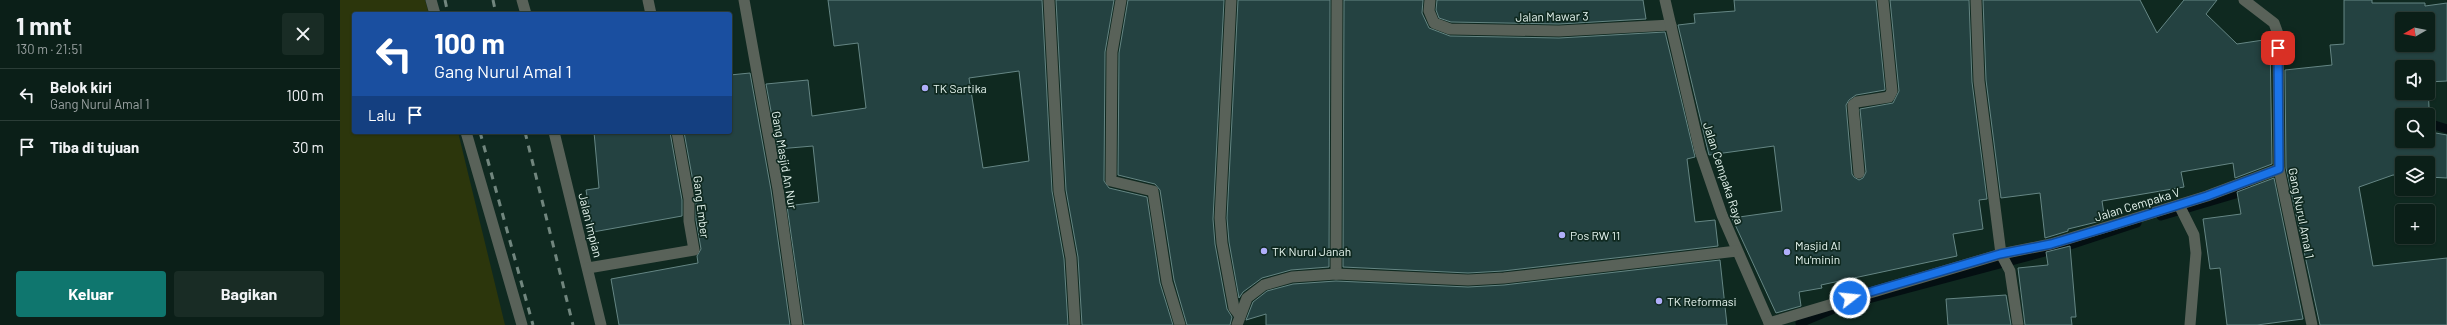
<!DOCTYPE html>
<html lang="id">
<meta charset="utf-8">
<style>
:root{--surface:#0b1f18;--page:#192c25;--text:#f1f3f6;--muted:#9aa2a2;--line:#2b3d37;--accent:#0f766e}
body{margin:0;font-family:Barlow,sans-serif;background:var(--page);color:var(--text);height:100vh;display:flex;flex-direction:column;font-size:15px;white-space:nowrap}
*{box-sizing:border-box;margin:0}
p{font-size:13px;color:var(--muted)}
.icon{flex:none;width:22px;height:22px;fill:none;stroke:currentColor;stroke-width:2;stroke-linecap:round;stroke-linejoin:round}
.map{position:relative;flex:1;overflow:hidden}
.side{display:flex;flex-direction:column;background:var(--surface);width:340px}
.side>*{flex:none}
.top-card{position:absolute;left:12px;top:12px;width:380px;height:122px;border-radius:4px;box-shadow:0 1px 3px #0004,0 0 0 1px var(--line);background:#1a4fa0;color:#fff;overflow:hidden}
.needle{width:26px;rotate:261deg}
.fabs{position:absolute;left:2055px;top:12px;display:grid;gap:8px}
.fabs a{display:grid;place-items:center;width:40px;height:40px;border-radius:4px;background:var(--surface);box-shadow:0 1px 3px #0004,0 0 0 1px var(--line);font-size:20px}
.pin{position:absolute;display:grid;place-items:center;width:34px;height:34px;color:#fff;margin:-17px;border-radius:8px;box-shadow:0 2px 6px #0006}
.me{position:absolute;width:44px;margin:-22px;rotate:74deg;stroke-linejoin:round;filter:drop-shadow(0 0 3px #0008)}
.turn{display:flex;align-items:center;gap:14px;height:84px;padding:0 16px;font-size:18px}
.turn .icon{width:52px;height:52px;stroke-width:2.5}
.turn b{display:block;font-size:28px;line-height:34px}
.then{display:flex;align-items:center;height:38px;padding:0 16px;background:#0003;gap:8px;font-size:15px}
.round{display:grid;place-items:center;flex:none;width:42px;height:42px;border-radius:4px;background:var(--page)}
.summary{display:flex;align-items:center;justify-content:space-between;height:68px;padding:0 16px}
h1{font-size:24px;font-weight:700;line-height:30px}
.action{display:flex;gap:8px;margin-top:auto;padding:8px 16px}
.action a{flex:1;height:46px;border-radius:4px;background:var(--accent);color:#fff;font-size:16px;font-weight:700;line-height:46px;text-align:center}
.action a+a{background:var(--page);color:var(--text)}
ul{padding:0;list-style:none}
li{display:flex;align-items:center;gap:12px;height:52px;padding:0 16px;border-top:1px solid var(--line)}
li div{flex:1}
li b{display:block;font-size:15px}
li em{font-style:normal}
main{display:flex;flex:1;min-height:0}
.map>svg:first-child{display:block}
.green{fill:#2c360c}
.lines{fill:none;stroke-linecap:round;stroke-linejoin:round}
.stream{stroke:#040f12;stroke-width:9}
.building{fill:#244241;stroke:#658684;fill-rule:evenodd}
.minor{stroke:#596259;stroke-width:11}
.rail{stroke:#71867e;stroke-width:3;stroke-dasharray:7 7;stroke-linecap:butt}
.route-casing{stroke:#114b97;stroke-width:10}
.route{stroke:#1a73e8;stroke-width:7}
.poi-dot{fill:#b0aefa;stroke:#0f2920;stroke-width:1.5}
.labels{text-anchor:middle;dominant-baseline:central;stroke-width:3.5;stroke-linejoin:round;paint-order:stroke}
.street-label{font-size:12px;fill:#e7f6f0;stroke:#0f2920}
.poi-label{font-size:12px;fill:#e7f6f0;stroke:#0f2920;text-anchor:start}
</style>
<main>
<section class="side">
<div class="summary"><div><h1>1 mnt</h1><p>130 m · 21:51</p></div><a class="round"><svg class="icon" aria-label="close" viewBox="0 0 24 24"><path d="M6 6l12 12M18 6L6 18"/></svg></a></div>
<ul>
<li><svg class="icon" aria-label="left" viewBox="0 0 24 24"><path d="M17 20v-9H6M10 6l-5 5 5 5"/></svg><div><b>Belok kiri</b><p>Gang Nurul Amal 1</p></div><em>100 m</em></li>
<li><svg class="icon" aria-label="arrive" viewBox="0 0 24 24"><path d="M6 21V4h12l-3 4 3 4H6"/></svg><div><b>Tiba di tujuan</b></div><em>30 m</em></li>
</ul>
<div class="action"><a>Keluar</a><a>Bagikan</a></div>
</section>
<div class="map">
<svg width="2107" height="325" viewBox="0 0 2107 325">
<rect width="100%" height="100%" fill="#0f2920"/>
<path class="green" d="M0 0H85L89 14H14V132H118L165 325H0Z"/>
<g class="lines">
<g class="stream">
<path d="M2088 123 2107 129"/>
<path d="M1821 216 1909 190"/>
<path d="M1517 302 1727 246 1797 223"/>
<path d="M1460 323 1501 306"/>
</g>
</g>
<g class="building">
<path d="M488 0H702L712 191 724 259 728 325H464L447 206 479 202 473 146 438 149 426 84 468 80 472 116 526 108 518 43 494 46ZM679 71 689 161 643 168 629 78Z"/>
<path d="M716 0H774L765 52 764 181 769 188 807 197 820 283 833 325H742L738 257 726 190Z"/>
<path d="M788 0H884L873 219 875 244 887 309 892 317 890 325H847L834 280 820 190 815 184 778 175 779 53Z"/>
<path d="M898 0H990L989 267 951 270 922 278 903 292 899 298 889 242 887 218Z"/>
<path d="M1004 0H1083L1082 13 1089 28 1110 36 1219 38 1325 32 1355 157 1347 159 1355 222 1375 220 1378 246 1163 271 1128 273 1003 267Z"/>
<path d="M1097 0H1303L1306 19 1219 24 1111 22 1099 18 1096 10Z"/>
<path d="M1394 0H1536L1545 90 1516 95 1509 100 1506 105 1512 174 1514 177 1519 180 1523 178 1526 172 1520 109 1553 103 1559 91 1550 0H1629L1632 82 1647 199 1639 200 1643 229 1613 234 1617 256 1481 285 1482 288 1459 292 1461 306 1436 313 1392 218 1442 211 1434 146 1369 155 1338 25 1355 23 1354 14 1395 11Z"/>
<path d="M1643 0H1800L1817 33 1844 0H1877L1866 14 1897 44 1930 39 1932 164 1895 178 1893 163 1841 172 1844 187 1762 201 1765 220 1728 229V231L1705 238 1700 193 1661 198 1646 80Z"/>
<path d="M2004 0H2032V3H2085V6L2107 3V81L2088 82V67H2062V93H2088V83L2090 132 2107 135V178L2088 177V163H2062V176L2053 175 2019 187 2033 266 2107 258V325H1980L1946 168 1945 70 1992 65 1990 45 2004 44ZM2062 19H2088V45H2062ZM2062 115H2088V141H2062Z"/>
<path d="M410 73 431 190 450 325H279L271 279 358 263 357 256 361 249 356 220V198L344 132H390V75Z"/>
<path d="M254 132H330L342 200V216L253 232 246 190 259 188Z"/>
<path d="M1934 178 1963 319 1917 325H1887L1880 268 1870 269 1863 219 1901 214 1897 192Z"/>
<path d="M1730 246 1736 317H1731L1732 325H1685L1678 268 1708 265 1706 252Z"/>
<path d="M1380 260 1387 325H926V314L906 320 913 302 927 291 953 284 996 281 1128 287 1164 285Z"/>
<path d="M1666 295 1671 325H1608L1606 299Z"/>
</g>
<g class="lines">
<g class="minor">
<path d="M91 0 95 14"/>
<path d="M182 0 186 14"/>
<path d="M308 0 311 14"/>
<path d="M404 0 438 189 457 325"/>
<path d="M709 0 719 191 731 258 735 325"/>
<path d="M781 0 772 52 771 181 813 191 827 282 840 325"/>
<path d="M891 0 880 218 882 243 894 308 900 316"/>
<path d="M1090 0 1089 11 1094 23 1110 29 1219 31 1331 25"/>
<path d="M1325 0 1360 151 1382 215 1430 325"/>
<path d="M1636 0 1639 81 1661 254 1670 271 1678 325"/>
<path d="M1904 0 1934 23 1938 34 1939 169 1972 325"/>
<path d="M126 132 182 325"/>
<path d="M214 132 261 325"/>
<path d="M1519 173 1513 105 1517 102 1549 97 1552 91 1543 0"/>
<path d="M1839 205 1854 235 1856 253 1850 325"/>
<path d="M248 268 354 250 349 221V199L337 132"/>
<path d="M996 274 997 0"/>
<path d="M1429 323 1661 254 1711 244 1796 218 1867 196 1939 169"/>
<path d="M897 325 907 298 924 285 952 277 996 274 1128 280 1164 278 1397 251"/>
</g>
<g class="rail">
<path d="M105 0 108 14"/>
<path d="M153 0 156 14"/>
<path d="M140 132 193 325"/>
<path d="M185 132 233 325"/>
</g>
</g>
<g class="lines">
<g class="route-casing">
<path id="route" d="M1510 298 1660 254 1711 244 1768 227 1867 196 1939 169 1938 48"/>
</g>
<use href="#route" class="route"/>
</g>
<g class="poi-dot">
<circle cx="585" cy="88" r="4"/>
<circle cx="1222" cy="235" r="4"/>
<circle cx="924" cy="251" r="4"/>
<circle cx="1447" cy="252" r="4"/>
<circle cx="1319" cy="301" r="4"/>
</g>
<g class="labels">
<g class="street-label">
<text transform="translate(1212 16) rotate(-1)">Jalan Mawar 3</text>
<text transform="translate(445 160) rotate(80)">Gang Masjid An Nur</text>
<text transform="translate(1384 173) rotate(72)">Jalan Cempaka Raya</text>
<text transform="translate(1797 204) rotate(-17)">Jalan Cempaka V</text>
<text transform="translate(362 207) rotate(83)">Gang Ember</text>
<text transform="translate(1962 213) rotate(79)">Gang Nurul Amal 1</text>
<text transform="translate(251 225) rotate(76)">Jalan Impian</text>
</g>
<g class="poi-label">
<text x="593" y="88">TK Sartika</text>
<text x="1230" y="235">Pos RW 11</text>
<text x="1455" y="245">Masjid Al<tspan x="1455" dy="14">Mu'minin</tspan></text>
<text x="932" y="251">TK Nurul Janah</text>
<text x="1327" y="301">TK Reformasi</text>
</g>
</g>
</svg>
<div class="fabs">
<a><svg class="needle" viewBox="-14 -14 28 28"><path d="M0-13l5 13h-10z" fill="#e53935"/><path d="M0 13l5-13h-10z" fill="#9aa2a2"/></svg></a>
<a><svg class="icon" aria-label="sound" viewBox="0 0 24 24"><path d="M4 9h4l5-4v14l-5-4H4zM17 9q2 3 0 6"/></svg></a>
<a><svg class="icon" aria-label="search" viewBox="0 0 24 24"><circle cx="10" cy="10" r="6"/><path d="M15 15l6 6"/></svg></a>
<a><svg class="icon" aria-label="layers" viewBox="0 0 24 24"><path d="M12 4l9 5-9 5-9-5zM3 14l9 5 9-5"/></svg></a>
<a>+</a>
</div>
<div class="pin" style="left:1938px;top:48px;background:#d93025"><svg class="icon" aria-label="arrive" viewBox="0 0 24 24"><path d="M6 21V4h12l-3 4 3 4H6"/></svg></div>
<svg class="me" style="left:1510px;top:298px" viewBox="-20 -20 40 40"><circle r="17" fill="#1a73e8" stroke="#fff" stroke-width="3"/><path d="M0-11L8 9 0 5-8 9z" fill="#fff"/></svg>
<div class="top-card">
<div class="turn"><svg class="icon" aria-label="left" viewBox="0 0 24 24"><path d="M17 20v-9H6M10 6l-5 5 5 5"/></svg><div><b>100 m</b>Gang Nurul Amal 1</div></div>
<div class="then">Lalu<svg class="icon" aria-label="arrive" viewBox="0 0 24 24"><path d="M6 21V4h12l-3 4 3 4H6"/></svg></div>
</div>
</div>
</main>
